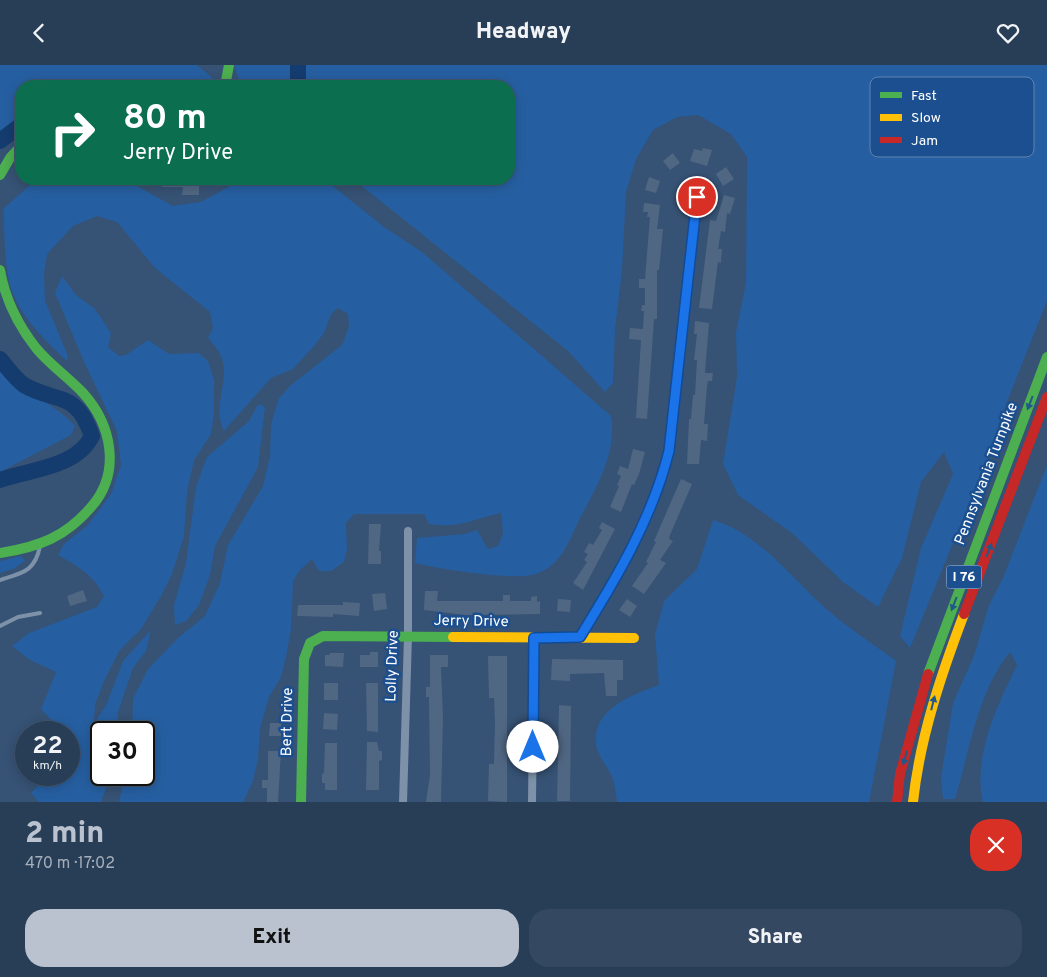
<!DOCTYPE html>
<meta charset="utf-8">
<style>
:root{--surface:#283e57;--page:#344961;--text:#f1f3f6;--muted:#a5aeba;--line:#44576d;--accent:#b9c2ce}
body{margin:0;font-family:Overpass,sans-serif;background:var(--page);color:var(--text);height:100vh;display:flex;flex-direction:column;font-size:19px;white-space:nowrap}
*{box-sizing:border-box;margin:0}
p{font-size:16px;color:var(--muted)}
.icon{flex:none;width:28px;height:28px;fill:none;stroke:currentColor;stroke-width:2;stroke-linecap:round;stroke-linejoin:round}
.map{position:relative;height:737px;overflow:hidden}
.panel{display:flex;flex-direction:column;background:var(--surface);flex:1}
.panel>*{flex:none}
.top-card{position:absolute;left:15px;top:15px;width:500px;height:105px;border-radius:20px;box-shadow:0 2px 12px #0003,0 0 0 1px var(--line);background:#0b6e4f;color:#fff;overflow:hidden}
.speed{position:absolute;left:15px;top:656px;display:flex;gap:10px;font-size:25px;font-weight:700;text-align:center}
.speed>*{display:grid;place-content:center;width:65px;height:65px;border-radius:50%;background:var(--surface);box-shadow:0 2px 12px #0003,0 0 0 1px var(--line);line-height:1}
.speed small{font-size:12px;font-weight:400}
.speed .limit{border:2px solid #111;border-radius:8px;background:#fff;color:#111}
.pin{position:absolute;display:grid;place-items:center;width:42px;height:42px;color:#fff;margin:-21px;border:2px solid #fff;border-radius:50%;box-shadow:0 1px 5px #0007}
.me{position:absolute;width:55px;margin:-28px;rotate:0deg;stroke-linejoin:round;filter:drop-shadow(0 0 4px #0008)}
.turn{display:flex;align-items:center;gap:18px;height:105px;padding:0 25px;font-size:22px}
.turn .icon{width:65px;height:65px;stroke-width:2.5}
.turn b{display:block;font-size:35px;line-height:42px}
.round{display:grid;place-items:center;flex:none;width:52px;height:52px;border-radius:20px;background:var(--page)}
.overview{display:flex;align-items:center;justify-content:space-between;height:85px;padding:0 25px}
h1{font-size:30px;font-weight:800;line-height:38px;color:var(--accent)}
.cta{display:flex;gap:10px;margin-top:auto;padding:10px 25px}
.cta a{flex:1;height:58px;border-radius:20px;background:var(--accent);color:#111;font-size:20px;font-weight:800;line-height:58px;text-align:center}
.cta a+a{background:var(--page);color:var(--text)}
header{display:flex;justify-content:space-between;align-items:center;height:65px;padding:0 25px;background:var(--surface);font-size:22px;font-weight:800}
.map>svg:first-child{display:block}
.green{fill:#265fa1}
.lines{fill:none;stroke-linecap:round;stroke-linejoin:round}
.river{stroke:#153c6e;stroke-width:16}
.building{fill:#506783}
.lane{stroke:#7d92a8;stroke-width:4}
.street{stroke:#7d92a8;stroke-width:8}
.fast{stroke:#4caf50;stroke-width:10}
.slow{stroke:#ffc107;stroke-width:10}
.jam{stroke:#c62828;stroke-width:10}
.oneway{fill:#205989}
.route-casing{stroke:#114b97;stroke-width:12}
.route{stroke:#1a73e8;stroke-width:9}
.labels{text-anchor:middle;dominant-baseline:central;stroke-width:5;stroke-linejoin:round;paint-order:stroke}
.shield{fill:#1b4f8f;stroke:#bbcadd;stroke-width:1}
.shield-label{font-size:14px;font-weight:bold;fill:#fff}
.street-label{font-size:15px;fill:#fff;stroke:#1b4f8f}
.key{fill:#1b4f8f;stroke:#5f84b1;stroke-width:1}
.key-label{font-size:14px;fill:#fff}
</style>
<header><svg class="icon" aria-label="back" viewBox="0 0 24 24"><path d="M15 5l-7 7 7 7"/></svg>Headway<svg class="icon" aria-label="heart" viewBox="0 0 24 24"><path d="M12 20l-8-8c-3-5 5-10 8-4 3-6 11-1 8 4z"/></svg></header>
<div class="map">
<svg width="1047" height="737" viewBox="0 0 1047 737">
<rect width="100%" height="100%" fill="#365274"/>
<g class="green">
<path d="M0 0H197L215 15 211 21H21V53L0 66Z"/>
<path d="M234 0H1047V236L1005 342 985 400 910 583 900 571 921 483 953 409 944 387 921 417 902 493 878 542 843 517 792 468 738 430 723 399 737 312 736 267 746 218 747 92 731 69 698 50 677 52 653 65 636 94 626 127 622 205 615 265 613 318 605 327 568 286 353 114H509V21H247L239 15Z"/>
<path d="M37 114H124L173 141 201 137 243 114H324L384 162 422 187 611 351C617 386 598 421 581 451 570 473 563 500 536 509 514 516 438 504 415 498L417 473 465 469 477 465 488 484 498 481 503 468 501 448C472 454 460 464 429 459L424 449H354L346 458 347 484 344 497 331 506H319L312 494 300 505 293 516 291 564 286 592 281 612 269 632 260 663 258 694 253 716 243 737H119L125 710H144V668L132 667 133 634 148 604 178 573 205 551 220 518 228 480 263 421 270 391 271 359 279 333 291 320 342 280 349 262 348 249 338 243 331 249 324 268 314 281 293 304 271 313 224 366C211 341 232 313 220 289 217 283 212 278 208 273L213 263 210 247 155 203 117 157 97 151 73 161 47 189 44 209 45 236 68 291 67 296C42 272 14 246 8 211 4 189 5 166 3 144Z"/>
<path d="M62 211 76 230 95 244 111 268 108 282 119 291 126 290 148 275 169 289 199 288 208 296 214 315V347L211 369 194 395 187 427 184 471 172 509 161 531 141 564 119 586 105 614 95 639 94 658 106 641 123 596 151 565 146 586 133 603 118 647V667L101 668V710H111L101 737H39L31 728 48 710H69V668L56 667 53 657 41 644 56 607 30 595 12 581 29 568 97 542 104 531C94 510 77 501 58 490L64 479 88 460 111 429 121 400 117 366 85 299 55 228Z"/>
<path d="M0 306C22 328 54 337 75 361L71 370 0 407Z"/>
<path d="M258 339 265 342 258 402 215 481 210 510 199 540 186 556 175 560 174 540 186 498 196 422 207 392 249 356Z"/>
<path d="M1047 400V737H983C972 692 998 639 1017 600L1010 587C977 628 970 685 955 734H943L941 713 953 638 974 591 989 540 1003 513Z"/>
<path d="M713 455C758 468 789 510 823 541 845 561 872 578 896 596L869 737H617C616 730 615 721 613 714 609 703 597 691 596 679 592 644 632 630 659 620L655 570 664 536 697 504Z"/>
<path d="M21 491 25 496 13 504 0 508V496Z"/>
</g>
<g class="lines">
<g class="river">
<path d="M298 0V21"/>
<path d="M0 76 21 60"/>
<path d="M0 294C7 302 15 314 24 320 56 339 76 324 92 371 76 403 31 404 0 415"/>
</g>
</g>
<g class="building">
<path d="M703 83 712 85 707 101 690 96 694 84 702 86Z"/>
<path d="M673 88 680 98 670 105 663 96Z"/>
<path d="M726 102 734 114 723 121 716 109Z"/>
<path d="M649 112 660 116 656 128 645 125Z"/>
<path d="M162 114H199V130H182L183 122H162Z"/>
<path d="M724 130 735 133 730 149 727 148 725 167 721 166 718 184H722L721 198 718 197 712 244 699 243 710 155 716 156Z"/>
<path d="M644 138 660 140 657 164H663L659 205H657V254H654L647 354 636 353 641 275 629 274 630 263 643 264 644 246H641L642 240H645V223H639V214H645L650 152H647L648 147H643Z"/>
<path d="M695 256 709 258 705 308H713L712 316H708L707 321 704 359H708L707 376 701 375 699 399H687L689 354H691L693 330H695L697 295H694L697 269H694Z"/>
<path d="M633 384 645 387 639 409 634 420 632 419 621 447 610 442 619 421 617 420 621 411 617 409 620 401 628 404Z"/>
<path d="M681 414 692 419 670 470 669 474 673 476 660 495 666 498 644 529 632 521 648 498 646 497 656 477 654 476Z"/>
<path d="M602 457 615 464 583 525 573 518 587 497 584 495 588 489 584 487 589 478 593 480 602 465 599 463Z"/>
<path d="M369 459H381L379 486H381V499H368Z"/>
<path d="M83 525 87 536 70 541 67 531Z"/>
<path d="M425 526H438L437 536H503V530H510V536H531V532L537 531V537L540 536V549L466 550 424 545Z"/>
<path d="M385 528 387 544 374 546 372 529Z"/>
<path d="M558 534 571 535 570 547 557 546Z"/>
<path d="M627 534 637 541 630 552 619 545Z"/>
<path d="M343 537 360 538 359 551 333 549V552L297 551 298 540H343Z"/>
<path d="M370 587H378V602H360V590H370Z"/>
<path d="M330 588H344L343 602 325 601V590H329Z"/>
<path d="M430 590H448V602H441L443 652 441 737H426L430 710 429 632H426V622H430Z"/>
<path d="M488 591H507V737L488 736 489 699H494L495 658 494 633H489Z"/>
<path d="M552 594 623 595V615H617V631H606L604 608 570 609V616L551 615Z"/>
<rect x="324" y="618" width="14" height="17"/>
<path d="M366 618H378V667L367 666Z"/>
<path d="M559 640 571 641 570 736H557Z"/>
<path d="M324 648 338 649 337 665 323 664Z"/>
<path d="M270 658H281V671H269Z"/>
<path d="M367 677H377L379 686H382V695L379 696V725H366Z"/>
<path d="M325 678H337V725H325V718H322V709L324 708Z"/>
<path d="M268 686H281L278 737H267V723H262V715H268Z"/>
</g>
<g class="lines">
<g class="lane">
<path d="M0 515C22 508 35 507 40 481"/>
<path d="M0 561 18 552 40 548"/>
</g>
<g class="street">
<path d="M580 572C616 514 652 454 669 387L697 132"/>
<path d="M403 737 408 571V466"/>
<path d="M532 737 534 573"/>
</g>
<g class="fast">
<path d="M225 21 229 0"/>
<path d="M0 110 10 93 21 81"/>
<path d="M0 205C5 234 18 260 36 283 50 300 68 312 83 328 112 360 121 407 92 441 66 472 39 482 0 488"/>
<path d="M928 609 1047 292"/>
<path d="M301 737 304 594 310 578 323 571 453 572"/>
</g>
<g class="slow">
<path d="M453 572 634 573"/>
<path d="M913 737C920 672 941 610 964 549"/>
</g>
<g class="jam">
<path d="M964 549 1047 332"/>
<path d="M897 737 900 709 928 609"/>
</g>
</g>
<defs><path id="oneway-solid" d="M-6-.8H1V-3.2L6.5 0L1 3.2V.8H-6Z" transform="scale(1.25)"/></defs>
<g class="oneway">
<use href="#oneway-solid" transform="translate(1030 338) rotate(111)"/>
<use href="#oneway-solid" transform="translate(989 485) rotate(-69)"/>
<use href="#oneway-solid" transform="translate(954 539) rotate(111)"/>
<use href="#oneway-solid" transform="translate(933 638) rotate(-76)"/>
<use href="#oneway-solid" transform="translate(905 693) rotate(105)"/>
</g>
<g class="lines">
<g class="route-casing">
<path id="route" d="M533 682 534 573 580 572C616 514 652 454 669 386L697 132"/>
</g>
<use href="#route" class="route"/>
</g>
<g class="labels">
<rect class="shield" x="946.5" y="500.5" width="35" height="23" rx="4"/>
<g class="shield-label">
<text x="964" y="512">I 76</text>
</g>
<g class="street-label">
<text transform="translate(987 409) rotate(-69)">Pennsylvania Turnpike</text>
<text transform="translate(471 557) rotate(1)">Jerry Drive</text>
<text transform="translate(393 601) rotate(-88)">Lolly Drive</text>
<text transform="translate(288 657) rotate(-89)">Bert Drive</text>
</g>
</g>
<rect x="870" y="12" width="164" height="80" rx="8" class="key"/>
<rect x="880" y="27" width="22" height="6" fill="#4caf50"/>
<rect x="880" y="49" width="22" height="7" fill="#ffc107"/>
<rect x="880" y="72" width="22" height="6" fill="#c62828"/>
<g class="key-label">
<text x="911" y="35">Fast</text>
<text x="911" y="57">Slow</text>
<text x="911" y="80">Jam</text>
</g>
</svg>
<div class="speed"><div>22<small>km/h</small></div><div class="limit">30</div></div>
<div class="pin" style="left:697px;top:132px;background:#d93025"><svg class="icon" aria-label="arrive" viewBox="0 0 24 24"><path d="M6 21V4h12l-3 4 3 4H6"/></svg></div>
<svg class="me" style="left:533px;top:682px" viewBox="-20 -20 40 40"><circle r="19" fill="#fff"/><path d="M0-13L10 11 0 6-10 11z" fill="#1a73e8"/></svg>
<div class="top-card">
<div class="turn"><svg class="icon" aria-label="right" viewBox="0 0 24 24"><path d="M7 20v-9h11M14 6l5 5-5 5"/></svg><div><b>80 m</b>Jerry Drive</div></div>
</div>
</div>
<section class="panel">
<div class="overview"><div><h1>2 min</h1><p>470 m · 17:02</p></div><a class="round" style="background:#d93025;color:#fff"><svg class="icon" aria-label="close" viewBox="0 0 24 24"><path d="M6 6l12 12M18 6L6 18"/></svg></a></div>
<div class="cta"><a>Exit</a><a>Share</a></div>
</section>
